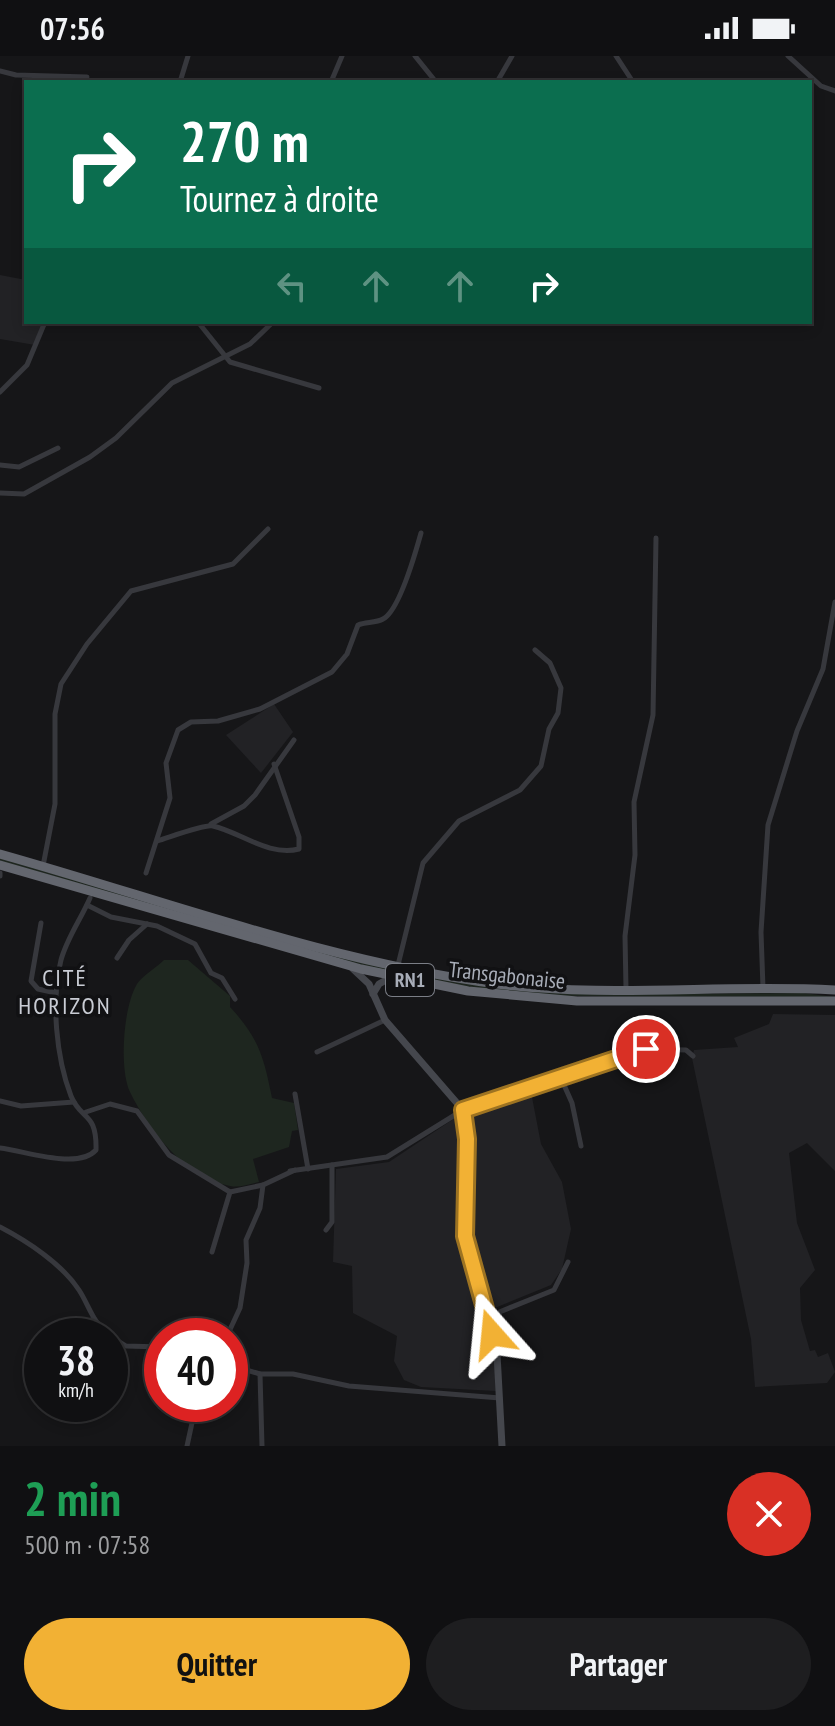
<!DOCTYPE html>
<html lang="fr">
<meta charset="utf-8">
<style>
:root{--surface:#101012;--page:#1e1e20;--text:#f1f3f6;--muted:#9c9d9f;--line:#303032;--accent:#f2b134}
body{margin:0;font-family:"PT Sans Narrow",sans-serif;background:var(--page);color:var(--text);height:100vh;display:flex;flex-direction:column;font-size:30px;white-space:nowrap}
*{box-sizing:border-box;margin:0}
p{font-size:26px;color:var(--muted)}
.icon{flex:none;width:44px;height:44px;fill:none;stroke:currentColor;stroke-width:2;stroke-linecap:round;stroke-linejoin:round}
.map{position:relative;height:1390px;overflow:hidden}
.panel{display:flex;flex-direction:column;background:var(--surface);flex:1}
.panel>*{flex:none}
.guide{position:absolute;left:24px;top:24px;width:788px;height:244px;border-radius:0px;box-shadow:0 4px 12px #0003,0 0 0 2px var(--line);background:#0b6e4f;color:#fff;overflow:hidden}
.speed{position:absolute;left:24px;top:1262px;display:flex;gap:16px;font-size:40px;font-weight:700;text-align:center}
.speed>*{display:grid;place-content:center;width:104px;height:104px;border-radius:50%;background:var(--surface);box-shadow:0 4px 12px #0003,0 0 0 2px var(--line);line-height:1}
.speed small{font-size:20px;font-weight:400}
.speed .limit{border:12px solid #d22;background:#fff;color:#111}
.pin{position:absolute;display:grid;place-items:center;width:68px;height:68px;color:#fff;margin:-34px;border:4px solid #fff;border-radius:50%;box-shadow:0 2px 8px #0007}
.me{position:absolute;width:88px;margin:-44px;rotate:342deg;stroke-linejoin:round;filter:drop-shadow(0 0 6px #0008)}
.turn{display:flex;align-items:center;gap:28px;height:168px;padding:0 24px;font-size:36px}
.turn .icon{width:104px;height:104px;stroke-width:2.5}
.turn b{display:block;font-size:56px;line-height:68px}
.lanes{display:flex;align-items:center;height:76px;padding:0 24px;background:#0003;justify-content:center;gap:40px;direction:ltr}
.lanes .off{opacity:.35}
.round{display:grid;place-items:center;flex:none;width:84px;height:84px;border-radius:42px;background:var(--page)}
.summary{display:flex;align-items:center;justify-content:space-between;height:136px;padding:0 24px}
h1{font-size:48px;font-weight:700;line-height:60px;color:#1e9e55}
.action{display:flex;gap:16px;margin-top:auto;padding:16px 24px}
.action a{flex:1;height:92px;border-radius:48px;background:var(--accent);color:#111;font-size:32px;font-weight:700;line-height:92px;text-align:center}
.action a+a{background:var(--page);color:var(--text)}
.status{display:flex;justify-content:space-between;align-items:center;height:56px;padding:0 40px;background:var(--surface);direction:ltr}
.status svg{height:22px;fill:currentColor}
.map>svg:first-child{display:block}
.built{fill:#222225}
.green{fill:#1e261f}
.lines{fill:none;stroke-linecap:round;stroke-linejoin:round}
.street{stroke:#37383d;stroke-width:5}
.secondary{stroke:#45474d;stroke-width:7}
.highway{stroke:#63666e;stroke-width:9}
.route-casing{stroke:#9d7322;stroke-width:20}
.route{stroke:#f2b134;stroke-width:14}
.labels{text-anchor:middle;dominant-baseline:central;stroke-width:7;stroke-linejoin:round;paint-order:stroke}
.shield{fill:#111113;stroke:#7b7e86;stroke-width:2}
.shield-label{font-size:20px;font-weight:bold;fill:#a8adb8}
.street-label{font-size:22px;fill:#a8adb8;stroke:#111113}
.neighbourhood-label{font-size:24px;letter-spacing:2px;fill:#c9ccd4;stroke:#111113}
</style>
<div class="status"><b>07:56</b><svg viewBox="0 0 49 12"><path d="M0 12V9h3v3zM5 12V6h3v6zM10 12V3h3v9zM15 12V0h3v12zM26 1h20v11H26zM47 4h2v5h-2z"/></svg></div>
<div class="map">
<svg width="835" height="1390" viewBox="0 0 835 1390">
<rect width="100%" height="100%" fill="#161618"/>
<g class="built">
<path d="M0 219 26 224V266H43L35 289 0 283Z"/>
<path d="M274 648 293 676 261 717 226 679Z"/>
<path d="M773 958 835 959V1115L807 1087 789 1097 797 1167 815 1214 800 1232 801 1264 810 1295 815 1294 818 1301 828 1297 835 1316 827 1327 755 1331 751 1283 692 1002 694 994 738 991 734 982 769 968Z"/>
<path d="M531 1036 541 1088 562 1126 571 1173 562 1213 551 1229 490 1254 483 1230 472 1229 495 1304 496 1335 421 1331 404 1324 394 1305 397 1280 353 1257 352 1210 333 1206 336 1113 389 1106 458 1060Z"/>
</g>
<g class="green">
<path d="M0 802 395 914C533 942 663 938 803 937L835 941 556 940 460 930 361 909 0 805Z"/>
<path d="M164 904H188L230 940V951C259 982 264 1002 272 1042L294 1047 298 1074 292 1075 289 1091 253 1103 259 1126C250 1128 239 1132 230 1130 185 1121 149 1075 130 1036 119 1013 123 951 137 928 142 920 156 912 164 904Z"/>
</g>
<g class="lines">
<g class="street">
<path d="M415 0 436 26"/>
<path d="M616 0 633 26"/>
<path d="M788 0 821 30 835 35"/>
<path d="M0 15 16 19 87 21"/>
<path d="M180 26 188 0"/>
<path d="M331 26 342 0"/>
<path d="M497 26 512 0"/>
<path d="M198 266 230 306 319 332"/>
<path d="M0 336 27 309 45 266"/>
<path d="M0 409 19 411 58 392"/>
<path d="M0 437 24 438 90 401 116 382 172 327 250 288 273 266"/>
<path d="M211 768 244 750 255 739 294 684"/>
<path d="M157 785C168 782 204 768 213 770 240 776 269 801 299 793V781L274 708"/>
<path d="M43 810 55 748V658L61 628 87 588 131 535 233 508 268 473"/>
<path d="M146 817 170 742 166 707 178 674 191 666 218 665 260 653 332 616 347 598 358 569C366 566 376 567 383 563 399 555 416 495 421 477"/>
<path d="M0 820V817"/>
<path d="M87 849 111 861 157 870 195 888 211 917 222 922 235 943"/>
<path d="M41 867 31 925 38 933 56 937"/>
<path d="M117 902 129 884 147 868"/>
<path d="M398 909 423 807 459 765 520 734 541 710 549 673 558 657 561 632 550 607 535 594"/>
<path d="M763 932 761 876 768 769 797 675 823 613 835 546"/>
<path d="M626 933 625 880 635 799 634 746 653 659 656 482"/>
<path d="M317 996 385 964"/>
<path d="M560 1020 572 1047 581 1090"/>
<path d="M295 1038 308 1113"/>
<path d="M0 1045 21 1050 74 1046"/>
<path d="M86 1056 110 1048 137 1055 169 1099 230 1136"/>
<path d="M0 1092C26 1095 78 1114 96 1094 97 1055 81 1065 71 1040 56 1001 51 945 61 904 67 882 81 863 90 842"/>
<path d="M290 1115 387 1101 463 1054 646 993 686 994 693 1000"/>
<path d="M0 1171C27 1185 62 1208 79 1234 90 1251 92 1266 110 1280"/>
<path d="M326 1174 332 1166V1109"/>
<path d="M212 1196 230 1136 263 1129"/>
<path d="M487 1261 554 1234 568 1206"/>
<path d="M91 1280V1264"/>
<path d="M110 1280 126 1290 162 1291"/>
<path d="M227 1280 240 1252 247 1207 246 1184 260 1152 263 1129 295 1114"/>
<path d="M230 1309 260 1318H293L349 1330 500 1342"/>
<path d="M260 1318 262 1390"/>
<path d="M187 1390 192 1367"/>
</g>
<g class="secondary">
<path d="M353 913 369 928 385 964 463 1054 467 1083 465 1180 497 1298 502 1390"/>
<path d="M373 938 379 928 393 920"/>
</g>
<g class="highway">
<path d="M0 798C164 844 328 906 497 928 609 942 722 928 835 934"/>
<path d="M0 809 361 913 468 935 577 945H835"/>
</g>
</g>
<g class="lines">
<g class="route-casing">
<path id="route" d="M492 1278 465 1180 467 1083 463 1054 646 993"/>
</g>
<use href="#route" class="route"/>
</g>
<g class="labels">
<rect class="shield" x="386" y="908" width="48" height="32" rx="6"/>
<g class="shield-label">
<text x="410" y="924">RN1</text>
</g>
<g class="street-label">
<text transform="translate(507 919) rotate(6)">Transgabonaise</text>
</g>
<g class="neighbourhood-label">
<text x="65" y="921">CITÉ<tspan x="65" dy="28">HORIZON</tspan></text>
</g>
</g>
</svg>
<div class="speed"><div>38<small>km/h</small></div><div class="limit">40</div></div>
<div class="pin" style="left:646px;top:993px;background:#d93025"><svg class="icon" aria-label="arrive" viewBox="0 0 24 24"><path d="M6 21V4h12l-3 4 3 4H6"/></svg></div>
<svg class="me" style="left:492px;top:1278px" viewBox="-20 -20 40 40"><path d="M0-17L14 15 0 8-14 15z" fill="#f2b134" stroke="#fff" stroke-width="4"/></svg>
<div class="guide">
<div class="turn"><svg class="icon" aria-label="right" viewBox="0 0 24 24"><path d="M7 20v-9h11M14 6l5 5-5 5"/></svg><div><b>270 m</b>Tournez à droite</div></div>
<div class="lanes"><svg class="icon off" aria-label="left" viewBox="0 0 24 24"><path d="M17 20v-9H6M10 6l-5 5 5 5"/></svg><svg class="icon off" aria-label="ahead" viewBox="0 0 24 24"><path d="M12 20V5M6 11l6-6 6 6"/></svg><svg class="icon off" aria-label="ahead" viewBox="0 0 24 24"><path d="M12 20V5M6 11l6-6 6 6"/></svg><svg class="icon" aria-label="right" viewBox="0 0 24 24"><path d="M7 20v-9h11M14 6l5 5-5 5"/></svg></div>
</div>
</div>
<section class="panel">
<div class="summary"><div><h1>2 min</h1><p>500 m · 07:58</p></div><a class="round" style="background:#d93025;color:#fff"><svg class="icon" aria-label="close" viewBox="0 0 24 24"><path d="M6 6l12 12M18 6L6 18"/></svg></a></div>
<div class="action"><a>Quitter</a><a>Partager</a></div>
</section>
